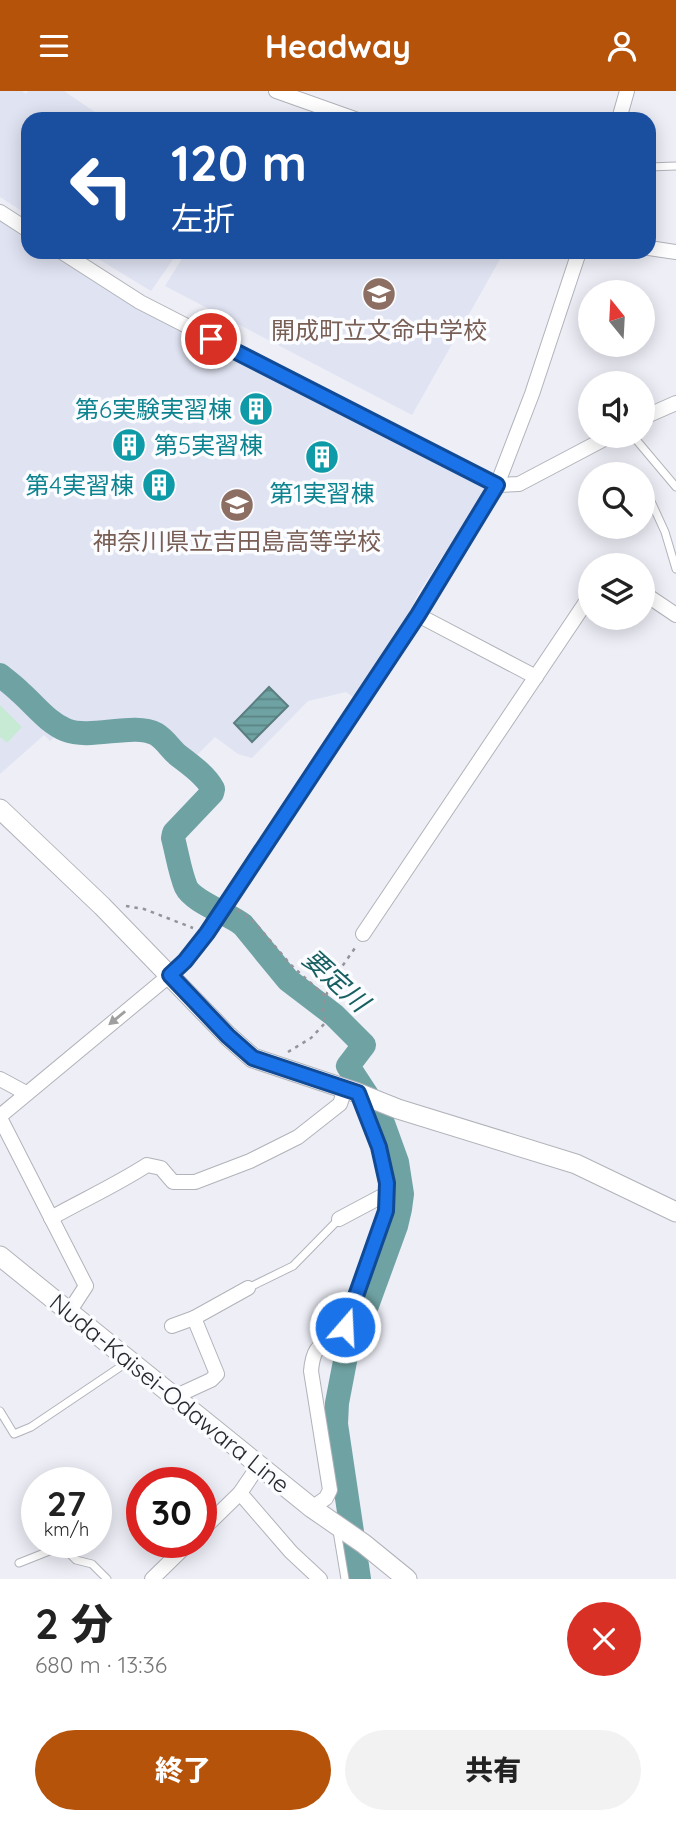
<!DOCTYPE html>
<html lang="ja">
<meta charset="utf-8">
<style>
:root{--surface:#fff;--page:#f2f2f2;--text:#222;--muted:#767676;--accent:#b45309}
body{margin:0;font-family:Quicksand,"Noto Sans JP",sans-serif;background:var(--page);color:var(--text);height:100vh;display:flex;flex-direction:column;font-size:26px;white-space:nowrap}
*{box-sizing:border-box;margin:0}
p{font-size:23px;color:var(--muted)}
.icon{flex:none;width:38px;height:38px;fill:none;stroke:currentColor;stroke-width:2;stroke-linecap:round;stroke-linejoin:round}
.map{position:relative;height:1488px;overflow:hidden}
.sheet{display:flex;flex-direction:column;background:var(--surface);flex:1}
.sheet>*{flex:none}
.banner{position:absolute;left:21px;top:21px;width:635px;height:147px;border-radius:21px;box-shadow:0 4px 18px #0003;background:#1a4fa0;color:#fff;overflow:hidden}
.needle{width:46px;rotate:342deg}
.tools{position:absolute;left:578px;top:189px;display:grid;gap:14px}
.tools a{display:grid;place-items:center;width:77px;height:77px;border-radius:50%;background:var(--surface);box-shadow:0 4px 18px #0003;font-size:35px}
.speed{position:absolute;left:21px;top:1376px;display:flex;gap:14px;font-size:35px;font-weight:700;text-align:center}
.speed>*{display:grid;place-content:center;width:91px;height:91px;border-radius:50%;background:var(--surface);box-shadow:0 4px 18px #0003;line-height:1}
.speed small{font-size:18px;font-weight:400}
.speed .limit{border:10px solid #d22;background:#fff;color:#111}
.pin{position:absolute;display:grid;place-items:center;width:60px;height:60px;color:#fff;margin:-30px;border:4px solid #fff;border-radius:50%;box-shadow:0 2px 7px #0007}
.me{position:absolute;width:77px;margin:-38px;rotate:19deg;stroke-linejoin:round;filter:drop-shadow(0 0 5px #0008)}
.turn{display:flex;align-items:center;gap:24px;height:147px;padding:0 35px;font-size:32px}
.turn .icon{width:91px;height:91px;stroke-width:2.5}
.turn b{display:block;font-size:49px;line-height:60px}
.round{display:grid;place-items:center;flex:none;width:74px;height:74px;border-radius:37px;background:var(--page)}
.summary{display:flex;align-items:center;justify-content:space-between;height:119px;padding:0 35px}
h1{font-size:42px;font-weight:800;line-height:52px}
.cta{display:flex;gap:14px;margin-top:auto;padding:14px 35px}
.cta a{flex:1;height:80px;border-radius:42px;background:var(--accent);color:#fff;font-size:28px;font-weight:800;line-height:80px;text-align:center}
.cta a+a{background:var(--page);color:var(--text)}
header{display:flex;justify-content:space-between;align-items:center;height:91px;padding:0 35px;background:var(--accent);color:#fff;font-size:32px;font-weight:800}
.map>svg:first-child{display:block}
.built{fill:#e0e3f2}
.garden{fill:#c7ead5}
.water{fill:url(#water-rules);stroke:#5a7e80;stroke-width:2}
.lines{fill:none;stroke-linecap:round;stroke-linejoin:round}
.river{stroke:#6fa2a3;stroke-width:24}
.lane-casing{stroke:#b1b3ba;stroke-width:9}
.street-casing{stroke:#b1b3ba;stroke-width:16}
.secondary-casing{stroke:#b1b3ba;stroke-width:21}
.path{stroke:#939499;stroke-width:2.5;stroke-dasharray:3.5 5;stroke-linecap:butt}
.lane{stroke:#fff;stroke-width:7}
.street{stroke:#fff;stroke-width:14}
.secondary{stroke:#fff;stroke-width:19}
.oneway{fill:#9f9fa0}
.route-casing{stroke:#114b97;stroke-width:18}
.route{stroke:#1a73e8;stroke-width:12}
.labels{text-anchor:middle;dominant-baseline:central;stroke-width:7;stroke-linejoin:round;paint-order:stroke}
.education-label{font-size:24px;fill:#785e54;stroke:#fbfcff}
.culture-label{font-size:24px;fill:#0d838f;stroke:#fbfcff;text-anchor:end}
.street-label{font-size:24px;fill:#2a2a2d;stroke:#fbfcff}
.water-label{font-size:26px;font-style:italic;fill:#175f61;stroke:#fbfcff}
</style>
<header><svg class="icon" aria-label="menu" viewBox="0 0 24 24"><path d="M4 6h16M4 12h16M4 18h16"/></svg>Headway<svg class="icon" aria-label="person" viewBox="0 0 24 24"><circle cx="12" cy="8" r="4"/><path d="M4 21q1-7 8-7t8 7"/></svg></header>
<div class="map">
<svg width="676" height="1488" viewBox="0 0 676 1488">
<defs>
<pattern id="water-rules" width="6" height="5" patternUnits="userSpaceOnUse" patternTransform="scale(1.75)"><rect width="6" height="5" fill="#6fa2a3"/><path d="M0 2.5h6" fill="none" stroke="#5b8485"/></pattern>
</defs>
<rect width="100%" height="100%" fill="#edeef6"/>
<g class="built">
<path d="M0 0H22L26 3 28 0H64L105 28H28V124L0 106Z"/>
<path d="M0 124 28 141V161H59L486 395 463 434 419 501 399 542 356 608 346 601 308 610 252 667 238 663 215 646 188 673 169 653 158 647 137 643 58 642 50 650 44 644 0 683Z"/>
<path d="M87 161H178L151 200Z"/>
<path d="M186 161H504L412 324 165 195Z"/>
</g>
<path class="garden" d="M0 614 22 636 7 652 0 646Z"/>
<path class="water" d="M269 596 288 615 252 651 234 632Z"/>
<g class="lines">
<path class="river" d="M0 584C7 590 14 595 20 601 35 614 47 631 66 639 91 649 134 631 156 643 166 649 170 658 179 665 191 674 206 685 213 698L212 702 174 742 173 747C177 762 180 782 186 796 193 811 230 823 243 834L288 889 334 924 364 954 348 975 380 1024 397 1071 402 1103 400 1118 396 1135 365 1220 346 1265 337 1312 336 1333 359 1488"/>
<g class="lane-casing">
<g id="lane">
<path d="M649 76 676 75"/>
<path d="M633 345 676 396"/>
<path d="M649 406 665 441 676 478"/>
<path d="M248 1197 293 1175 339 1128"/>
<path d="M0 1320 14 1343 31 1336 129 1270"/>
<path d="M337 1440 345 1488"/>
<path d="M19 1472 62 1455 76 1469 92 1473 107 1488"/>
</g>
</g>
<g class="street-casing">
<g id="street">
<path d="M276 0 355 28"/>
<path d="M619 28 627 0"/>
<path d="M0 121 28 139"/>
<path d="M649 157 676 161"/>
<path d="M62 161 140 211 497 394 519 393 610 345"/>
<path d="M642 327 676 312"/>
<path d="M642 501 676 524"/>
<path d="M418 524 536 586"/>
<path d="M363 843 590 505"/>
<path d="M0 988 26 1002"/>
<path d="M0 1025 170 884 185 870 207 842 418 524 497 394 532 303 579 161"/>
<path d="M0 1027 86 1195 69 1221"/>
<path d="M51 1127C83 1109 116 1094 147 1074L161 1077 173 1091H195L250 1070 298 1046 340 1013 345 998"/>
<path d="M339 1128 386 1103"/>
<path d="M172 1235 194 1227 248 1197"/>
<path d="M174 1306 211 1289 217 1283 194 1227"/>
<path d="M240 1402 291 1461 320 1488"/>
<path d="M312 1417 326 1407 330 1399 311 1280C314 1246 327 1258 345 1235L386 1120 387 1092 379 1056 358 1002"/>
<path d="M201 1440 240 1402 259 1374"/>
<path d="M152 1488 190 1451"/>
</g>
</g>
<g class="secondary-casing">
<g id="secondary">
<path d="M0 718 102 815 228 945 253 967 358 1002 398 1018 576 1073 676 1121"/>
<path d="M0 1165 312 1417 364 1453 407 1488"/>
</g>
</g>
<g class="path">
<path d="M126 815 144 818 193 837"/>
<path d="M238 819 256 833 291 874 325 905"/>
<path d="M288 961 311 947 326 931C314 908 344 874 357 854"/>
</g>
<use href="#lane" class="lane"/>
<use href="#street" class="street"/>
<use href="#secondary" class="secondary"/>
</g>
<defs><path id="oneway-solid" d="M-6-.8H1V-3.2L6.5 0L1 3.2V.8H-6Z" transform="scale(1.75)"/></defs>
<use class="oneway" href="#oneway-solid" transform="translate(117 927) rotate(141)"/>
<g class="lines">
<g class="route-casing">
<path id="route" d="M211 248 497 394 418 524 207 842 185 870 170 884 228 945 253 967 358 1002 379 1056 387 1092 386 1120 345 1236"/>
</g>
<use href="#route" class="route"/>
</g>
<defs>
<g id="school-disc" transform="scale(1.75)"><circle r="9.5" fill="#8d6e63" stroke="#fbfcff"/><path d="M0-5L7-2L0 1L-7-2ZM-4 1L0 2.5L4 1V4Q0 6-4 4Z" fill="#fff"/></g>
<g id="building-disc" transform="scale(1.75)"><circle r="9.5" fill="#0f9aa8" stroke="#fbfcff"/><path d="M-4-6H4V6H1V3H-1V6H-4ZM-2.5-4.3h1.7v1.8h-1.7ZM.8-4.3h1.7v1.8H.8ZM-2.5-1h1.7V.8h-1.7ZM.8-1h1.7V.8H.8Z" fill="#fff"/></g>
</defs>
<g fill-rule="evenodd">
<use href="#school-disc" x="379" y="203"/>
<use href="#building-disc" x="256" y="318"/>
<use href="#building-disc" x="129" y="354"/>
<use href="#building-disc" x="322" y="366"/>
<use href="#building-disc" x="159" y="394"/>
<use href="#school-disc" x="237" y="414"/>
</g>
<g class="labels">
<g class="education-label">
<text x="379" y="239">開成町立文命中学校</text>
<text x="237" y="450">神奈川県立吉田島高等学校</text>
</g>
<g class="culture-label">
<text x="232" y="318">第6実験実習棟</text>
<text x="154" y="354" text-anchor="start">第5実習棟</text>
<text x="134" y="394">第4実習棟</text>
<text x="322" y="402" text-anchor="middle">第1実習棟</text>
</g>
<g class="street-label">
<text transform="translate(170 1302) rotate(39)">Nuda-Kaisei-Odawara Line</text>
</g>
<g class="water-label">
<text transform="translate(336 889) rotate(42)">要定川</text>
</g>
</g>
</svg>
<div class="tools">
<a><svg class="needle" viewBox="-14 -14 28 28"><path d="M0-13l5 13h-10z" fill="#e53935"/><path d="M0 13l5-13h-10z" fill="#767676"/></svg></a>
<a><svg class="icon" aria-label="sound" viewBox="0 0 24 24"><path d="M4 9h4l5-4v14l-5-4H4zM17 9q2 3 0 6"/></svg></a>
<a><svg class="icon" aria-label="search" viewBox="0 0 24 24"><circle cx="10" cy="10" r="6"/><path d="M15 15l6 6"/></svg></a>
<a><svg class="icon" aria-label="layers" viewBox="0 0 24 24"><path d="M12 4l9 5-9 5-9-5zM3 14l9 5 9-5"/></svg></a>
</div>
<div class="speed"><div>27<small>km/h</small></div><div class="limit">30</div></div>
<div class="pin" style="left:211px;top:248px;background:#d93025"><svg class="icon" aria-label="arrive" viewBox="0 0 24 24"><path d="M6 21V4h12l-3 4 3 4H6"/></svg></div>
<svg class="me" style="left:345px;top:1236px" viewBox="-20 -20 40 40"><circle r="17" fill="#1a73e8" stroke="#fff" stroke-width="3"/><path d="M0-11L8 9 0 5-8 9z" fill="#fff"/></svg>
<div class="banner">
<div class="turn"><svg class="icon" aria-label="left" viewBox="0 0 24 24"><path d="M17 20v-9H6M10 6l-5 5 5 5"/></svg><div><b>120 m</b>左折</div></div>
</div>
</div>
<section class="sheet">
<div class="summary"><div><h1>2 分</h1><p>680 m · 13:36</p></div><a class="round" style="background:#d93025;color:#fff"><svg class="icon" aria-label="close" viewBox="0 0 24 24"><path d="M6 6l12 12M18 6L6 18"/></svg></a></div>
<div class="cta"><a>終了</a><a>共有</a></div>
</section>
